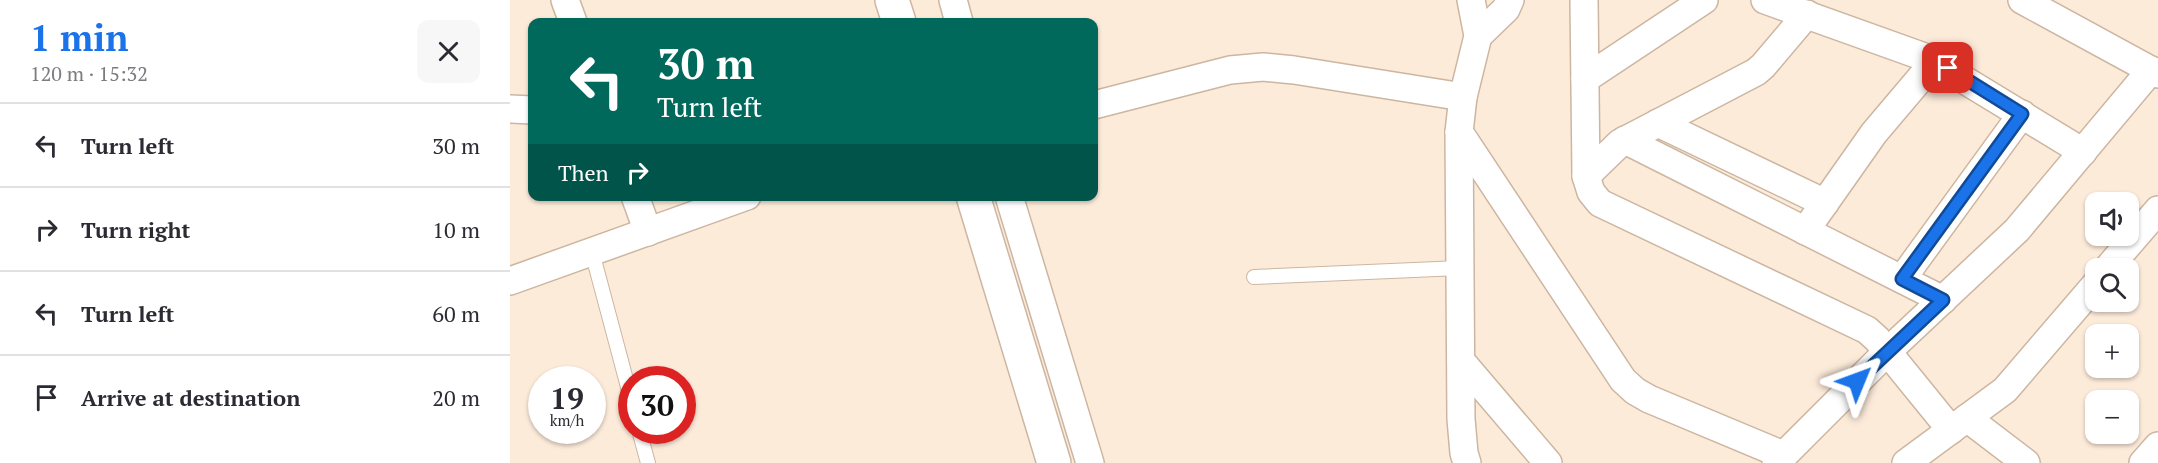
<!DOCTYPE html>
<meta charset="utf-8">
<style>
:root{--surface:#fff;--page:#f7f7f7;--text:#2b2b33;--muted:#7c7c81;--line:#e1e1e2;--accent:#1a73e8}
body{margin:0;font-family:"PT Serif",serif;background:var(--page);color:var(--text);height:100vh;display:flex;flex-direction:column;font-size:22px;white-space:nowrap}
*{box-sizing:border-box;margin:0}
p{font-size:20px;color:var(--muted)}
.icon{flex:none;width:33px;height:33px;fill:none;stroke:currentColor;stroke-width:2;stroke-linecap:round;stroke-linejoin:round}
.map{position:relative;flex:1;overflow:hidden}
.sheet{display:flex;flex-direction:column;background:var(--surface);width:510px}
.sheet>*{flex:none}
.banner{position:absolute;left:18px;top:18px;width:570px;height:183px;border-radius:12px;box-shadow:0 2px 4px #0004;background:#00695c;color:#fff;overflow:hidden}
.controls{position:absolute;left:1575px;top:192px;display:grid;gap:12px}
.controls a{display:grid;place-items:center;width:54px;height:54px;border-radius:12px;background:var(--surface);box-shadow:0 2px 4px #0004;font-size:30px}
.speed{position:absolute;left:18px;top:366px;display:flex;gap:12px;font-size:30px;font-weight:700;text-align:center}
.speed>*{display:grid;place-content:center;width:78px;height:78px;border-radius:50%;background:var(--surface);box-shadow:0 2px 4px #0004;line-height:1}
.speed small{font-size:15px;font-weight:400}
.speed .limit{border:9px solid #d22;background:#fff;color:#111}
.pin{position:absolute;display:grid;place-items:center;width:51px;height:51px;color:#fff;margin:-26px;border-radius:12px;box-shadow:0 3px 9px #0006}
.me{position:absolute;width:66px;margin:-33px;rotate:46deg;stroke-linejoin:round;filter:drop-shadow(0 0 4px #0008)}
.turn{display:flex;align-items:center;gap:21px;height:126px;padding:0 30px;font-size:27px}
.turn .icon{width:78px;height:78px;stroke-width:2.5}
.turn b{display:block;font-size:42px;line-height:51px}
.then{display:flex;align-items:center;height:57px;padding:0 30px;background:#0003;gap:12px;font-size:22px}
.round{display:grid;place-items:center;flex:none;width:63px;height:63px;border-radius:12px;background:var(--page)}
.headline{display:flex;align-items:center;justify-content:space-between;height:102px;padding:0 30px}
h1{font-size:36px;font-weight:700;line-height:45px;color:var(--accent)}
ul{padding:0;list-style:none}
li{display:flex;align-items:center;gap:18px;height:84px;padding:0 30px;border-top:2px solid var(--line)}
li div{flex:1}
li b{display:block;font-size:22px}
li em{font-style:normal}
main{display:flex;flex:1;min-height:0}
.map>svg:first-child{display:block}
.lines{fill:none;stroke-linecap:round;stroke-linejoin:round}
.service-casing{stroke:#ccb6a1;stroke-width:16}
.minor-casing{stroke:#ccb6a1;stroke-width:30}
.tertiary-casing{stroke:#ccb6a1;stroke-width:36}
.service{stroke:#fff;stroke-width:14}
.minor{stroke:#fff;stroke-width:27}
.tertiary{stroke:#fff;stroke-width:33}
.route-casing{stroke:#114b97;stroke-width:15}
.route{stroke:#1a73e8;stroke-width:10}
</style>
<main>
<section class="sheet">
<div class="headline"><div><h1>1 min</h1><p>120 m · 15:32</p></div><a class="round"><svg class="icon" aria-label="close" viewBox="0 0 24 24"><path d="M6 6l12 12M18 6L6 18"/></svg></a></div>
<ul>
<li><svg class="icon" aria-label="left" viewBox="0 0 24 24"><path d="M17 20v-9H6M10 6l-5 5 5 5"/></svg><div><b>Turn left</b></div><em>30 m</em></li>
<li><svg class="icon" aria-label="right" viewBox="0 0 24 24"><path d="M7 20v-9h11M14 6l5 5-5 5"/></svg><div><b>Turn right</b></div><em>10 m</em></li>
<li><svg class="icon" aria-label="left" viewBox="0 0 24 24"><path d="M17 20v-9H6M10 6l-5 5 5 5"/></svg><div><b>Turn left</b></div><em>60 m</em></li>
<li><svg class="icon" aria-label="arrive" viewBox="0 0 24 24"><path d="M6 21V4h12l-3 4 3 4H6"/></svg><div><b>Arrive at destination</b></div><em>20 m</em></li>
</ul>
</section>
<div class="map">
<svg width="1648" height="463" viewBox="0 0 1648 463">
<rect width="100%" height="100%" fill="#fdebda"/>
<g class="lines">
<g class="service-casing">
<g id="service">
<path d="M82 252 122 402"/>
<path d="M744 277 950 268"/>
<path d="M129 430 138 463"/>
</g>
</g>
<g class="minor-casing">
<g id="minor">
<path d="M55 0 63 22"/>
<path d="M443 0 449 22"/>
<path d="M1074 0 1076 176 1081 192 1090 203 1357 330 1367 339 1441 430"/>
<path d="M1255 0 1420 59 1573 152"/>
<path d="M1512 0 1648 74"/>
<path d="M968 36 996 9 1000 0"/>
<path d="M1075 79 1194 0"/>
<path d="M584 105 720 70 753 67 784 70 953 97"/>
<path d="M0 109 22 110"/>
<path d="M1148 123 1315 203"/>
<path d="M949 132 1113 380 1125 391 1139 399 1273 455"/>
<path d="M1115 140 1433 300"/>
<path d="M1076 176 1110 143 1246 72 1253 66 1297 14"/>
<path d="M125 196 138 232"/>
<path d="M499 196 580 463"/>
<path d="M1295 231 1364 133 1425 61"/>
<path d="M1598 268 1648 210"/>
<path d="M1392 279 1512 114"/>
<path d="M0 281 237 196"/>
<path d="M951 361 1038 463"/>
<path d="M1457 418 1516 463"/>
<path d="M957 463 954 453 951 419 949 132 953 97 968 36 961 0"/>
<path d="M1266 463 1377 352 1507 230 1641 70"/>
<path d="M1396 463 1495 390 1586 284"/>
<path d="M1633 463 1648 446"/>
</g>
</g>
<g class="tertiary-casing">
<g id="tertiary">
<path d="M382 0 389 22"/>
<path d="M463 196 544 463"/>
</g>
</g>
<use href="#service" class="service"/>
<use href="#minor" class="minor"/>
<use href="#tertiary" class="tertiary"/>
</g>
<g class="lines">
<g class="route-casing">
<path id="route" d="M1347 381 1433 300 1392 279 1512 114 1438 68"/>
</g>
<use href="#route" class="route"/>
</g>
</svg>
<div class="controls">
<a><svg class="icon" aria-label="sound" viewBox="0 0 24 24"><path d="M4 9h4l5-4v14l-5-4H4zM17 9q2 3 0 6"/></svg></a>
<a><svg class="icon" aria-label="search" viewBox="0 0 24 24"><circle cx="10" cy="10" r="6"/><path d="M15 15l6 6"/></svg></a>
<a>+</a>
<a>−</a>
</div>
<div class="speed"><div>19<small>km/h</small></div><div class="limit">30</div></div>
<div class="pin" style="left:1438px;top:68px;background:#d93025"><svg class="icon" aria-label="arrive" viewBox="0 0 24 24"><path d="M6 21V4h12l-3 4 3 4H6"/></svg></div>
<svg class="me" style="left:1347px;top:381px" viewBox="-20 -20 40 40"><path d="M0-17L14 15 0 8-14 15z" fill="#1a73e8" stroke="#fff" stroke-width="4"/></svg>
<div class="banner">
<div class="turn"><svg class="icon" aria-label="left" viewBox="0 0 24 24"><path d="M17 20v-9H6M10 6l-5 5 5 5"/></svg><div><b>30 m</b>Turn left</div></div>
<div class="then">Then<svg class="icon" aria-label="right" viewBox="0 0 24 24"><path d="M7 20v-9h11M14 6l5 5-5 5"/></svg></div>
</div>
</div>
</main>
